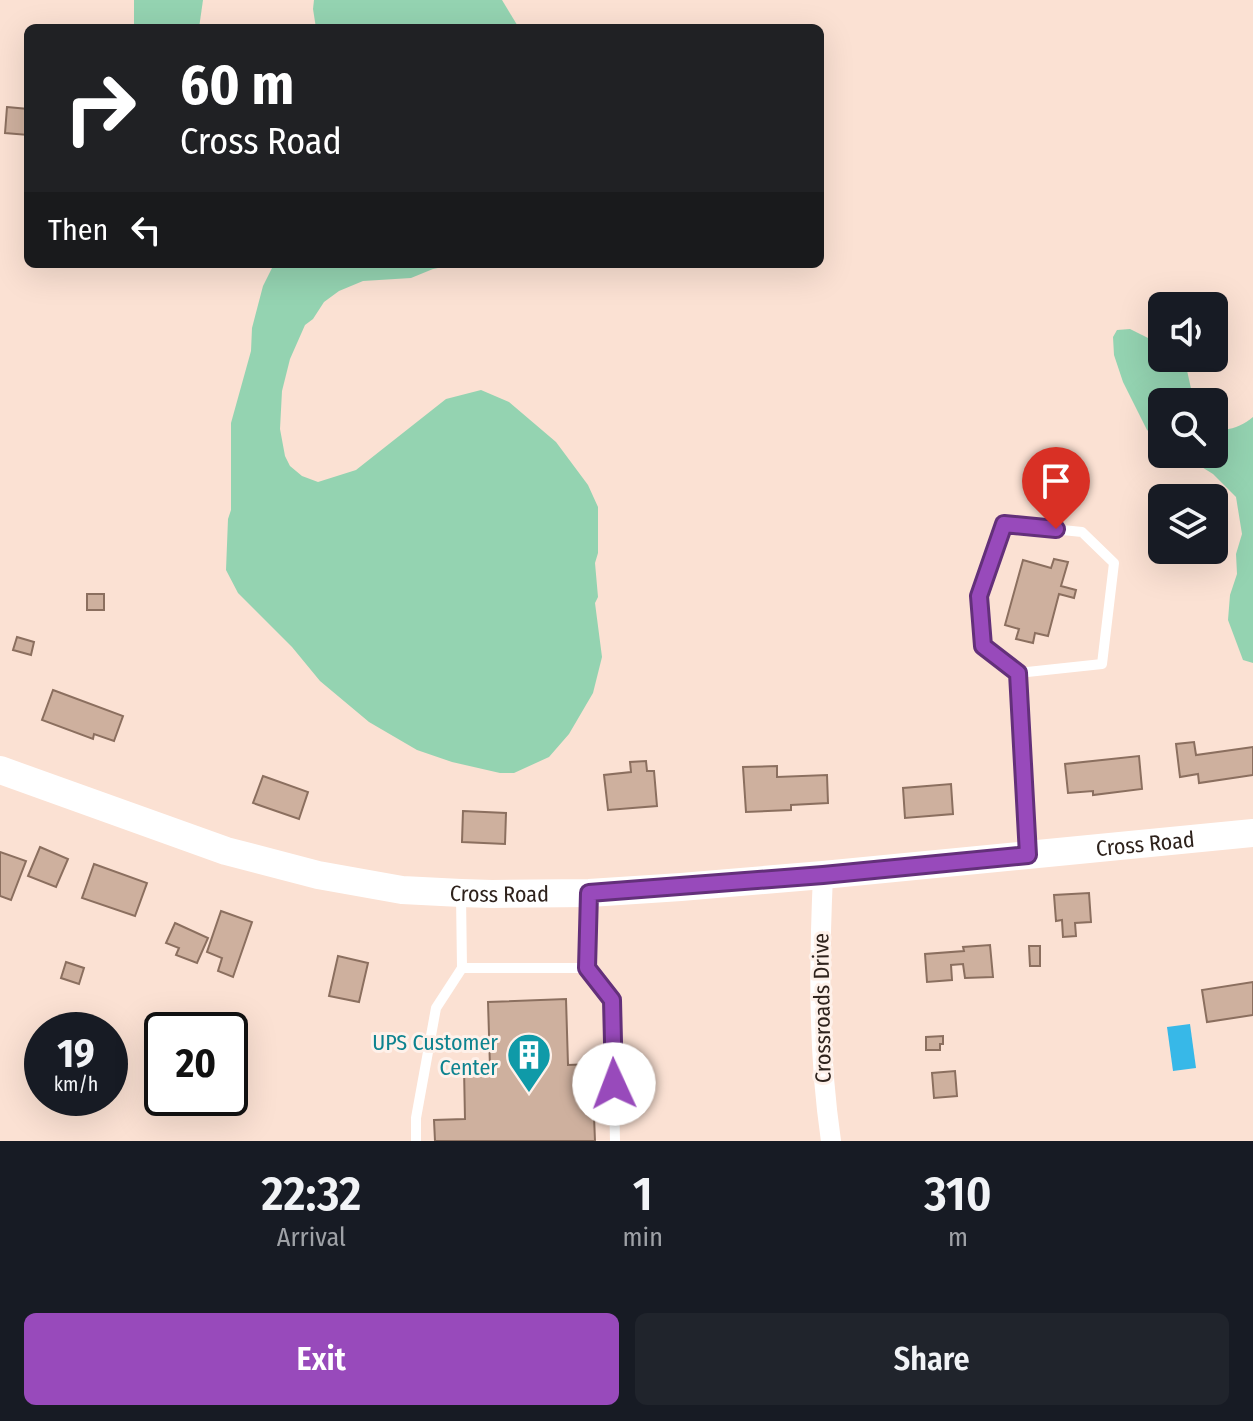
<!DOCTYPE html>
<style>
:root{--surface:#171b24;--page:#20242c;--text:#f1f3f6;--muted:#9ea1a6;--accent:#984abb}
body{margin:0;font-family:"Fira Sans Condensed",sans-serif;background:var(--page);color:var(--text);height:100vh;display:flex;flex-direction:column;font-size:30px;white-space:nowrap}
*{box-sizing:border-box;margin:0}
p{font-size:26px;color:var(--muted)}
.icon{flex:none;width:44px;height:44px;fill:none;stroke:currentColor;stroke-width:2;stroke-linecap:round;stroke-linejoin:round}
.map{position:relative;height:1141px;overflow:hidden}
.side{display:flex;flex-direction:column;background:var(--surface);flex:1}
.side>*{flex:none}
.guide{position:absolute;left:24px;top:24px;width:800px;height:244px;border-radius:12px;box-shadow:0 8px 32px #0002;background:#202124;color:#fff;overflow:hidden}
.fabs{position:absolute;left:1148px;top:292px;display:grid;gap:16px}
.fabs a{display:grid;place-items:center;width:80px;height:80px;border-radius:12px;background:var(--surface);box-shadow:0 8px 32px #0002;font-size:40px}
.speed{position:absolute;left:24px;top:1012px;display:flex;gap:16px;font-size:40px;font-weight:700;text-align:center}
.speed>*{display:grid;place-content:center;width:104px;height:104px;border-radius:50%;background:var(--surface);box-shadow:0 8px 32px #0002;line-height:1}
.speed small{font-size:20px;font-weight:400}
.speed .limit{border:4px solid #111;border-radius:12px;background:#fff;color:#111}
.pin{position:absolute;display:grid;place-items:center;width:68px;height:68px;color:#fff;margin:-82px -34px;border-radius:50% 50% 50% 0;rotate:-45deg;box-shadow:0 0 8px #0007}
.pin .icon{rotate:45deg}
.me{position:absolute;width:88px;margin:-44px;rotate:358deg;stroke-linejoin:round;filter:drop-shadow(0 0 6px #0008)}
.turn{display:flex;align-items:center;gap:28px;height:168px;padding:0 24px;font-size:36px}
.turn .icon{width:104px;height:104px;stroke-width:2.5}
.turn b{display:block;font-size:56px;line-height:68px}
.then{display:flex;align-items:center;height:76px;padding:0 24px;background:#0003;gap:16px;font-size:30px}
.eta{display:flex;justify-content:space-evenly;align-items:center;height:136px;text-align:center}
.eta b{font-size:48px;font-weight:600;line-height:56px}
.cta{display:flex;gap:16px;margin-top:auto;padding:16px 24px}
.cta a{flex:1;height:92px;border-radius:12px;background:var(--accent);color:#fff;font-size:32px;font-weight:600;line-height:92px;text-align:center}
.cta a+a{background:var(--page);color:var(--text)}
.map>svg:first-child{display:block}
.green{fill:#94d3b1}
.water{fill:#37b8e8}
.building{fill:#ceb09e;stroke:#8b6f5f;stroke-width:2}
.lines{fill:none;stroke-linecap:round;stroke-linejoin:round}
.lane{stroke:#fff;stroke-width:10}
.street{stroke:#fff;stroke-width:20}
.secondary{stroke:#fff;stroke-width:28}
.route-casing{stroke:#63307a;stroke-width:20}
.route{stroke:#984abb;stroke-width:14}
.labels{text-anchor:middle;dominant-baseline:central;stroke-width:6;stroke-linejoin:round;paint-order:stroke}
.street-label{font-size:22px;fill:#2e221c;stroke:#fef1ea}
.culture-label{font-size:22px;fill:#0d838f;stroke:#fef1ea;text-anchor:end}
</style>
<div class="map">
<svg width="1253" height="1141" viewBox="0 0 1253 1141">
<rect width="100%" height="100%" fill="#fbe1d3"/>
<g class="green">
<path d="M134 0H203L199 28H134Z"/>
<path d="M314 0H502L519 28H316L313 9Z"/>
<path d="M274 264H458L433 269 411 278 363 281 339 291 324 302 313 319 305 325 290 359 282 391 280 429 285 456 290 466 302 476 318 482 356 470 446 399 481 390 509 402 556 442 588 485 598 507V553L595 563 598 597 595 603 602 657 593 693 569 734 549 757 514 773H500L452 762 417 750 369 722 320 681 292 647 238 593 226 570 228 519 231 510V423L251 351 252 328 263 286Z"/>
<path d="M1130 329 1162 345V358H1181L1186 366 1194 402H1162V441L1147 430 1123 382 1114 355 1113 337 1117 330Z"/>
<path d="M1253 417V663L1243 660 1228 620 1230 595 1237 574 1236 554 1242 534 1236 497 1213 474 1181 454H1214V427C1228 433 1242 426 1253 417Z"/>
</g>
<path class="water" d="M1190 1024 1196 1068 1173 1071 1167 1027Z"/>
<g class="building">
<path d="M7 107 28 109V135L5 133Z"/>
<path d="M1054 559 1068 562 1061 586 1076 590 1074 598 1059 594 1048 636 1035 633 1033 643 1016 639 1019 629 1005 625 1023 560 1051 568Z"/>
<rect x="87" y="594" width="17" height="16"/>
<path d="M17 637 34 642 31 655 13 650Z"/>
<path d="M53 690 123 716 114 741 94 734 93 739 42 720Z"/>
<path d="M1194 742 1196 755 1253 747V775L1199 783 1198 774 1180 777 1176 744Z"/>
<path d="M1139 756 1142 789 1093 795V791L1068 793 1065 764Z"/>
<path d="M646 761 647 771H654L657 806 608 810 604 775 631 772 630 762Z"/>
<path d="M777 766V777L827 775 828 803 791 805V810L746 812 743 767Z"/>
<path d="M263 776 308 792 299 819 253 803Z"/>
<path d="M951 784 953 814 905 818 903 788Z"/>
<path d="M463 811 506 813 505 844 462 842Z"/>
<path d="M40 847 68 859 56 887 28 876Z"/>
<path d="M0 852 26 861 11 900 0 896Z"/>
<path d="M94 864 147 883 135 916 82 898Z"/>
<path d="M1089 893 1091 922 1075 923 1076 936 1063 937 1062 920 1056 921 1054 895Z"/>
<path d="M221 911 252 922 233 977 218 971 222 958 207 952Z"/>
<path d="M175 923 208 938 197 963 176 955 179 948 166 943Z"/>
<path d="M990 945 993 977 965 978 963 964 951 965 952 980 927 982 925 954 964 951 963 947Z"/>
<path d="M1029 946H1040V966H1030Z"/>
<path d="M338 956 368 963 359 1002 329 996Z"/>
<path d="M66 962 84 968 79 984 61 978Z"/>
<path d="M1253 982V1015L1207 1022 1202 990Z"/>
<path d="M566 999 568 1065 592 1064 595 1141H435L434 1120 465 1119 464 1068 490 1067 488 1002Z"/>
<path d="M943 1036V1044H940V1050H926V1037Z"/>
<path d="M955 1071 957 1096 934 1098 932 1073Z"/>
</g>
<g class="lines">
<g class="lane">
<path d="M1018 673 1102 664 1114 563 1082 532 1004 524 979 596 983 646 1018 673 1028 854"/>
<path d="M588 896 587 968 612 1000 615 1141"/>
<path d="M462 968H587"/>
<path d="M416 1141V1118L436 1008 462 968 461 895"/>
</g>
<path class="street" d="M823 875C819 965 818 1052 831 1141"/>
<path class="secondary" id="s1" d="M0 770 226 851 318 875 402 890 461 893 492 894 589 893 681 887 823 875 1253 833"/>
</g>
<g class="lines">
<g class="route-casing">
<path id="route" d="M614 1084 612 1000 587 968 589 893 823 875 1028 855 1018 673 983 646 979 596 1004 524 1056 529"/>
</g>
<use href="#route" class="route"/>
</g>
<defs>
<g id="building-pin" transform="scale(2.3)"><path d="M0 17L-7.5 6A9.5 9.5 0 1 1 7.5 6Z" fill="#0f9aa8" stroke="#fef1ea"/><path d="M-4-6H4V6H1V3H-1V6H-4ZM-2.5-4.3h1.7v1.8h-1.7ZM.8-4.3h1.7v1.8H.8ZM-2.5-1h1.7V.8h-1.7ZM.8-1h1.7V.8H.8Z" fill="#fff"/></g>
</defs>
<g fill-rule="evenodd">
<use href="#building-pin" x="529" y="1055"/>
</g>
<g class="labels">
<g class="street-label">
<text stroke="none"><textPath href="#s1" startOffset="1166">Cross Road</textPath></text>
<text stroke="none"><textPath href="#s1" startOffset="518">Cross Road</textPath></text>
<text transform="translate(822 1008) rotate(-91)">Crossroads Drive</text>
</g>
<g class="culture-label">
<text x="498" y="1042">UPS Customer<tspan x="498" dy="25">Center</tspan></text>
</g>
</g>
</svg>
<div class="fabs">
<a><svg class="icon" aria-label="sound" viewBox="0 0 24 24"><path d="M4 9h4l5-4v14l-5-4H4zM17 9q2 3 0 6"/></svg></a>
<a><svg class="icon" aria-label="search" viewBox="0 0 24 24"><circle cx="10" cy="10" r="6"/><path d="M15 15l6 6"/></svg></a>
<a><svg class="icon" aria-label="layers" viewBox="0 0 24 24"><path d="M12 4l9 5-9 5-9-5zM3 14l9 5 9-5"/></svg></a>
</div>
<div class="speed"><div>19<small>km/h</small></div><div class="limit">20</div></div>
<div class="pin" style="left:1056px;top:529px;background:#d93025"><svg class="icon" aria-label="arrive" viewBox="0 0 24 24"><path d="M6 21V4h12l-3 4 3 4H6"/></svg></div>
<svg class="me" style="left:614px;top:1084px" viewBox="-20 -20 40 40"><circle r="19" fill="#fff"/><path d="M0-13L10 11 0 6-10 11z" fill="#984abb"/></svg>
<div class="guide">
<div class="turn"><svg class="icon" aria-label="right" viewBox="0 0 24 24"><path d="M7 20v-9h11M14 6l5 5-5 5"/></svg><div><b>60 m</b>Cross Road</div></div>
<div class="then">Then<svg class="icon" aria-label="left" viewBox="0 0 24 24"><path d="M17 20v-9H6M10 6l-5 5 5 5"/></svg></div>
</div>
</div>
<section class="side">
<div class="eta">
<div><b>22:32</b><p>Arrival</p></div>
<div><b>1</b><p>min</p></div>
<div><b>310</b><p>m</p></div>
</div>
<div class="cta"><a>Exit</a><a>Share</a></div>
</section>
